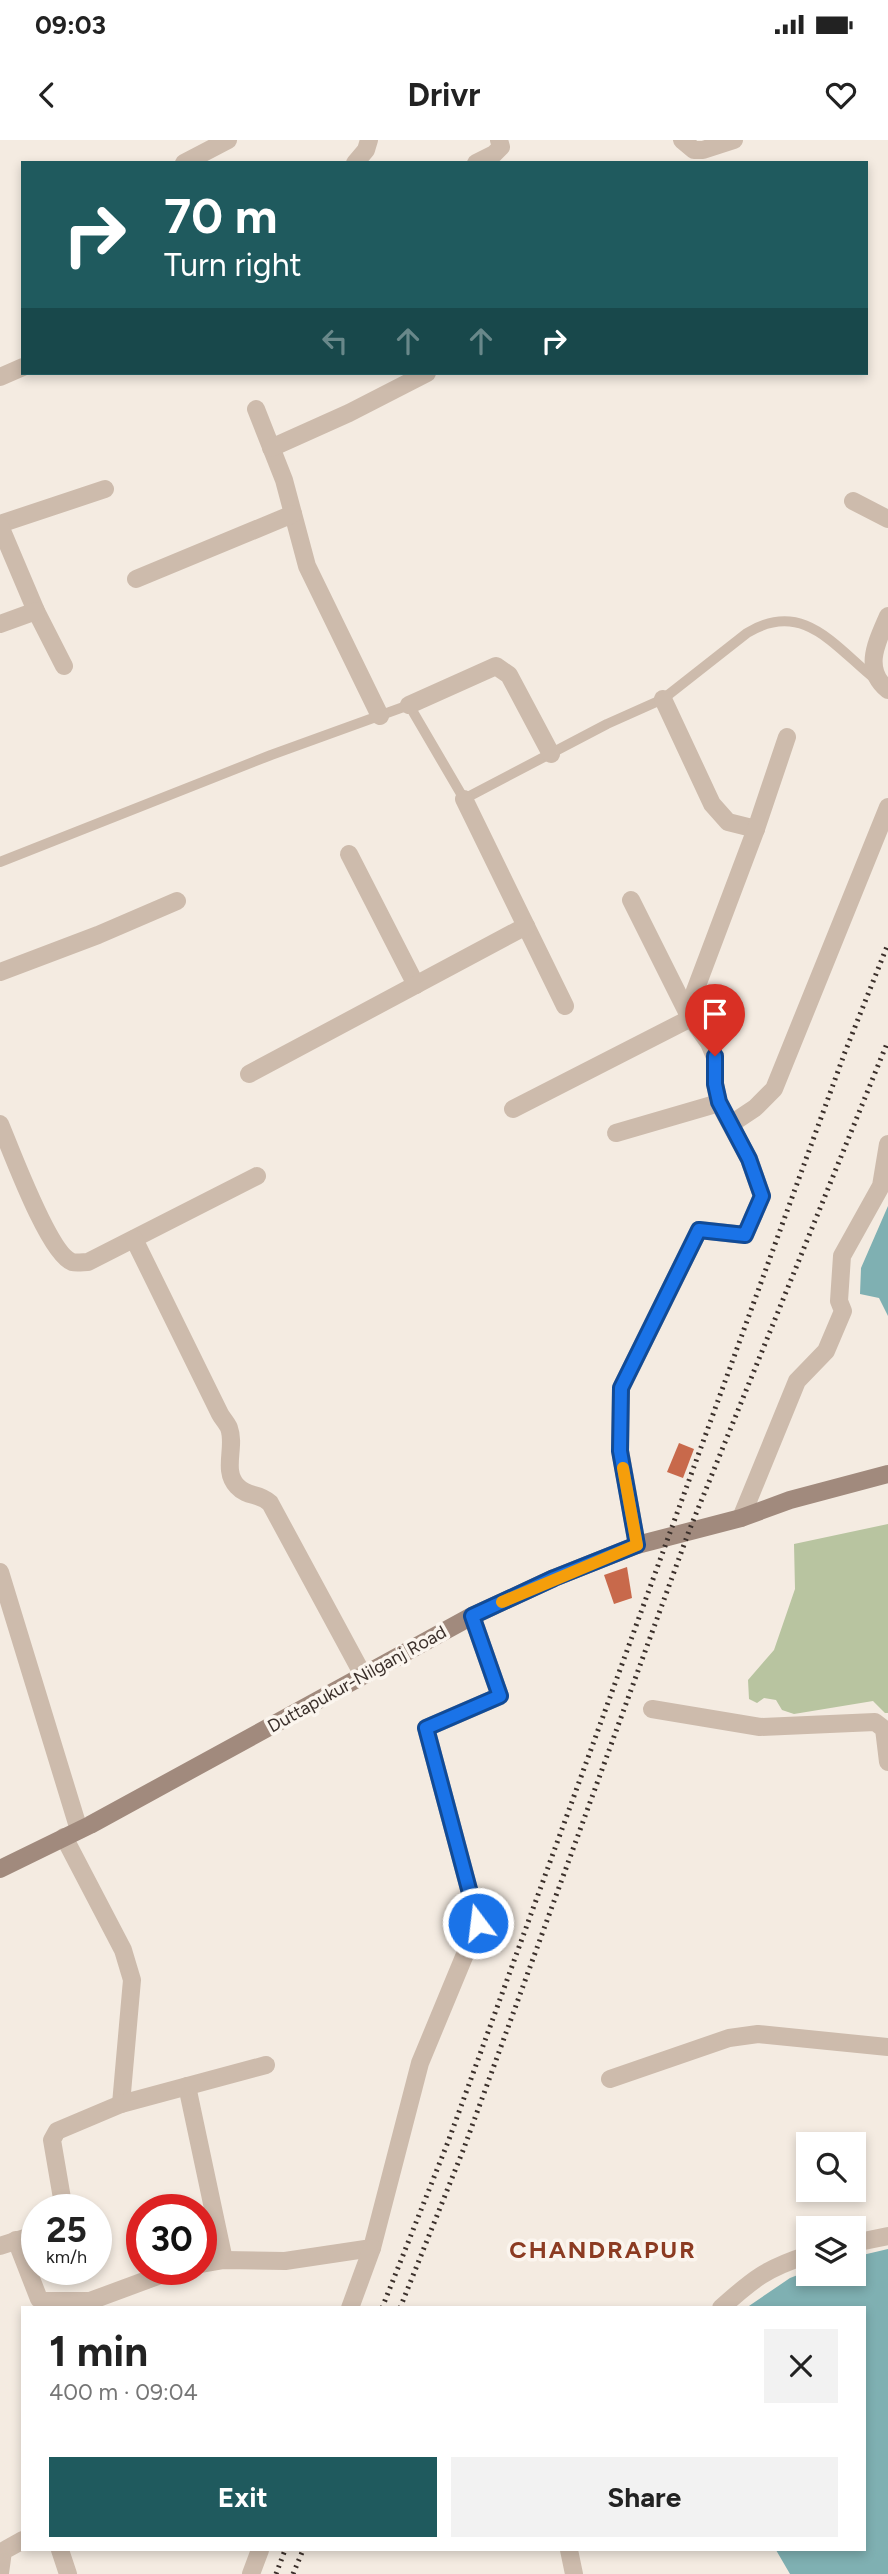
<!DOCTYPE html>
<meta charset="utf-8">
<style>
:root{--surface:#fff;--page:#f2f2f2;--text:#222;--muted:#767676;--accent:#1f5a5e}
body{margin:0;font-family:Figtree,sans-serif;background:var(--page);color:var(--text);height:100vh;display:flex;flex-direction:column;font-size:26px;white-space:nowrap}
*{box-sizing:border-box;margin:0}
p{font-size:23px;color:var(--muted)}
.icon{flex:none;width:38px;height:38px;fill:none;stroke:currentColor;stroke-width:2;stroke-linecap:round;stroke-linejoin:round}
.map{position:relative;flex:1;overflow:hidden}
.drawer{position:absolute;left:21px;top:2166px;width:845px;height:245px;display:flex;flex-direction:column;background:var(--surface);border-radius:0px;box-shadow:0 4px 10px #0003}
.drawer>*{flex:none}
.hud{position:absolute;left:21px;top:21px;width:847px;height:214px;border-radius:0px;box-shadow:0 4px 10px #0003;background:#1f5a5e;color:#fff;overflow:hidden}
.buttons{position:absolute;left:796px;top:1992px;display:grid;gap:14px}
.buttons a{display:grid;place-items:center;width:70px;height:70px;border-radius:0px;background:var(--surface);box-shadow:0 4px 10px #0003;font-size:35px}
.speed{position:absolute;left:21px;top:2054px;display:flex;gap:14px;font-size:35px;font-weight:700;text-align:center}
.speed>*{display:grid;place-content:center;width:91px;height:91px;border-radius:50%;background:var(--surface);box-shadow:0 4px 10px #0003;line-height:1}
.speed small{font-size:18px;font-weight:400}
.speed .limit{border:10px solid #d22;background:#fff;color:#111}
.pin{position:absolute;display:grid;place-items:center;width:60px;height:60px;color:#fff;margin:-72px -30px;border-radius:50% 50% 50% 0;rotate:-45deg;box-shadow:0 0 7px #0007}
.pin .icon{rotate:45deg}
.me{position:absolute;width:77px;margin:-38px;rotate:345deg;stroke-linejoin:round;filter:drop-shadow(0 0 5px #0008)}
.turn{display:flex;align-items:center;gap:24px;height:147px;padding:0 28px;font-size:32px}
.turn .icon{width:91px;height:91px;stroke-width:2.5}
.turn b{display:block;font-size:49px;line-height:60px}
.lanes{display:flex;align-items:center;height:66px;padding:0 28px;background:#0003;justify-content:center;gap:35px;direction:ltr}
.lanes .off{opacity:.35}
.round{display:grid;place-items:center;flex:none;width:74px;height:74px;border-radius:0px;background:var(--page)}
.headline{display:flex;align-items:center;justify-content:space-between;height:119px;padding:0 28px}
h1{font-size:42px;font-weight:700;line-height:52px}
.action{display:flex;gap:14px;margin-top:auto;padding:14px 28px}
.action a{flex:1;height:80px;border-radius:0px;background:var(--accent);color:#fff;font-size:28px;font-weight:700;line-height:80px;text-align:center}
.action a+a{background:var(--page);color:var(--text)}
.status{display:flex;justify-content:space-between;align-items:center;height:49px;padding:0 35px;background:var(--surface);direction:ltr}
.status svg{height:19px;fill:currentColor}
header{display:flex;justify-content:space-between;align-items:center;height:91px;padding:0 28px;background:var(--surface);font-size:32px;font-weight:700}
.map>svg:first-child{display:block}
.green{fill:#b8c4a0}
.water{fill:#7fb0b2}
.building{fill:#c8694b}
.lines{fill:none;stroke-linecap:round;stroke-linejoin:round}
.lane{stroke:#cdbbac;stroke-width:10}
.street{stroke:#cdbbac;stroke-width:18}
.secondary{stroke:#a18a7d;stroke-width:18}
.rail{stroke:#3b302b;stroke-width:5;stroke-dasharray:2 5;stroke-linecap:butt}
.route-casing{stroke:#114b97;stroke-width:18}
.route{stroke:#1a73e8;stroke-width:12}
.slow{stroke:#f59e0b;stroke-width:12}
.labels{text-anchor:middle;dominant-baseline:central;stroke-width:7;stroke-linejoin:round;paint-order:stroke}
.street-label{font-size:18px;fill:#3b302b;stroke:#fbf5ee}
.district-label{font-size:24px;font-weight:bold;letter-spacing:2px;fill:#8c3b22;stroke:#fbf5ee}
</style>
<div class="status"><b>09:03</b><svg viewBox="0 0 49 12"><path d="M0 12V9h3v3zM5 12V6h3v6zM10 12V3h3v9zM15 12V0h3v12zM26 1h20v11H26zM47 4h2v5h-2z"/></svg></div>
<header><svg class="icon" aria-label="back" viewBox="0 0 24 24"><path d="M15 5l-7 7 7 7"/></svg>Drivr<svg class="icon" aria-label="heart" viewBox="0 0 24 24"><path d="M12 20l-8-8c-3-5 5-10 8-4 3-6 11-1 8 4z"/></svg></header>
<div class="map">
<svg width="888" height="2434" viewBox="0 0 888 2434">
<rect width="100%" height="100%" fill="#f4ebe1"/>
<path class="green" d="M888 1384V1573H885L873 1561 794 1574 782 1570 776 1560 764 1558 757 1563 749 1559 748 1540 774 1510 795 1449 794 1404Z"/>
<g class="water">
<path d="M888 1066V1176L879 1158 860 1154 861 1128Z"/>
<path d="M888 2109V2434H790L776 2410H864V2168H746L790 2138 808 2131V2133H854V2117Z"/>
</g>
<g class="building">
<path d="M679 1303 694 1309 683 1338 667 1332Z"/>
<path d="M627 1427 632 1458 614 1464 604 1435Z"/>
</g>
<g class="lines">
<path class="lane" d="M0 722 271 615 409 565 464 659 607 584 663 559 747 493C803 459 834 506 875 539"/>
<g class="street">
<path d="M682 0 694 10H703L734 0"/>
<path d="M184 23 228 0"/>
<path d="M355 23 366 10 369 0"/>
<path d="M476 23 494 14 501 7 499 0"/>
<path d="M0 237 23 227"/>
<path d="M256 269 284 340 307 426 380 576"/>
<path d="M271 308 349 273 427 233"/>
<path d="M853 361 888 379"/>
<path d="M0 384 105 349"/>
<path d="M0 386 36 471 64 526"/>
<path d="M136 439 293 374"/>
<path d="M888 476C877 502 862 529 888 550"/>
<path d="M0 484 36 471"/>
<path d="M663 559 712 664 728 682 756 689"/>
<path d="M409 565 496 526 509 535 551 614"/>
<path d="M464 659 565 866"/>
<path d="M349 714 416 845"/>
<path d="M631 760 687 872 709 903 715 917V944L719 963 749 1019 762 1056 745 1095 699 1090 621 1248 620 1310 637 1405"/>
<path d="M0 832 98 795 177 761"/>
<path d="M687 872 756 689 787 597"/>
<path d="M249 934 526 786"/>
<path d="M513 969 691 878"/>
<path d="M0 984C11 1010 49 1114 72 1122 76 1123 84 1122 88 1122L257 1036"/>
<path d="M731 984 755 968 774 949 888 667"/>
<path d="M616 993 719 963"/>
<path d="M134 1099 220 1274C222 1278 227 1283 229 1288 236 1307 222 1330 237 1346 248 1358 258 1352 270 1363L363 1535"/>
<path d="M741 1378 797 1241 826 1211 843 1171 839 1161 842 1116 881 1046 888 1004"/>
<path d="M0 1432 79 1690"/>
<path d="M652 1569 760 1587 875 1582 884 1589 888 1622"/>
<path d="M64 1697 123 1810 132 1840 121 1964"/>
<path d="M610 1939 729 1898 758 1894 888 1907"/>
<path d="M187 1946 224 2120"/>
<path d="M64 2070 52 2000 57 1991 121 1964 266 1925"/>
<path d="M16 2100 39 2159 43 2161H90L174 2130"/>
<path d="M854 2103 888 2096"/>
<path d="M0 2106 37 2094"/>
<path d="M201 2124 224 2120 285 2121 372 2108 420 1923 478 1783 426 1588 500 1556 472 1476"/>
<path d="M350 2168 372 2108"/>
<path d="M721 2168C753 2139 767 2128 808 2115"/>
<path d="M60 2410 68 2434"/>
<path d="M569 2410 574 2434"/>
<path d="M0 2433 3 2411 23 2400"/>
<path d="M251 2434 260 2410"/>
</g>
<path class="secondary" d="M0 1729 90 1685 472 1476 554 1438 637 1405 741 1378 790 1360 888 1334"/>
<g class="rail">
<path d="M382 2168 448 2002 845 912 888 804"/>
<path d="M400 2168 464 2008 689 1391 888 901"/>
<path d="M276 2434 285 2410"/>
<path d="M293 2434 303 2410"/>
</g>
</g>
<g class="lines">
<g class="route-casing">
<path id="route" d="M478 1783 426 1588 500 1556 472 1476 554 1438 637 1405 620 1311 621 1248 699 1090 745 1095 762 1056 749 1019 719 962 715 944V916"/>
</g>
<use href="#route" class="route"/>
<path class="slow" d="M502 1462 637 1405 623 1328"/>
</g>
<g class="labels">
<g class="street-label">
<text transform="translate(357 1539) rotate(-29)">Duttapukur-Nilganj Road</text>
</g>
<g class="district-label">
<text x="603" y="2109">CHANDRAPUR</text>
</g>
</g>
</svg>
<div class="buttons">
<a><svg class="icon" aria-label="search" viewBox="0 0 24 24"><circle cx="10" cy="10" r="6"/><path d="M15 15l6 6"/></svg></a>
<a><svg class="icon" aria-label="layers" viewBox="0 0 24 24"><path d="M12 4l9 5-9 5-9-5zM3 14l9 5 9-5"/></svg></a>
</div>
<div class="speed"><div>25<small>km/h</small></div><div class="limit">30</div></div>
<div class="pin" style="left:715px;top:916px;background:#d93025"><svg class="icon" aria-label="arrive" viewBox="0 0 24 24"><path d="M6 21V4h12l-3 4 3 4H6"/></svg></div>
<svg class="me" style="left:478px;top:1783px" viewBox="-20 -20 40 40"><circle r="17" fill="#1a73e8" stroke="#fff" stroke-width="3"/><path d="M0-11L8 9 0 5-8 9z" fill="#fff"/></svg>
<div class="hud">
<div class="turn"><svg class="icon" aria-label="right" viewBox="0 0 24 24"><path d="M7 20v-9h11M14 6l5 5-5 5"/></svg><div><b>70 m</b>Turn right</div></div>
<div class="lanes"><svg class="icon off" aria-label="left" viewBox="0 0 24 24"><path d="M17 20v-9H6M10 6l-5 5 5 5"/></svg><svg class="icon off" aria-label="ahead" viewBox="0 0 24 24"><path d="M12 20V5M6 11l6-6 6 6"/></svg><svg class="icon off" aria-label="ahead" viewBox="0 0 24 24"><path d="M12 20V5M6 11l6-6 6 6"/></svg><svg class="icon" aria-label="right" viewBox="0 0 24 24"><path d="M7 20v-9h11M14 6l5 5-5 5"/></svg></div>
</div>
<section class="drawer">
<div class="headline"><div><h1>1 min</h1><p>400 m · 09:04</p></div><a class="round"><svg class="icon" aria-label="close" viewBox="0 0 24 24"><path d="M6 6l12 12M18 6L6 18"/></svg></a></div>
<div class="action"><a>Exit</a><a>Share</a></div>
</section>
</div>
